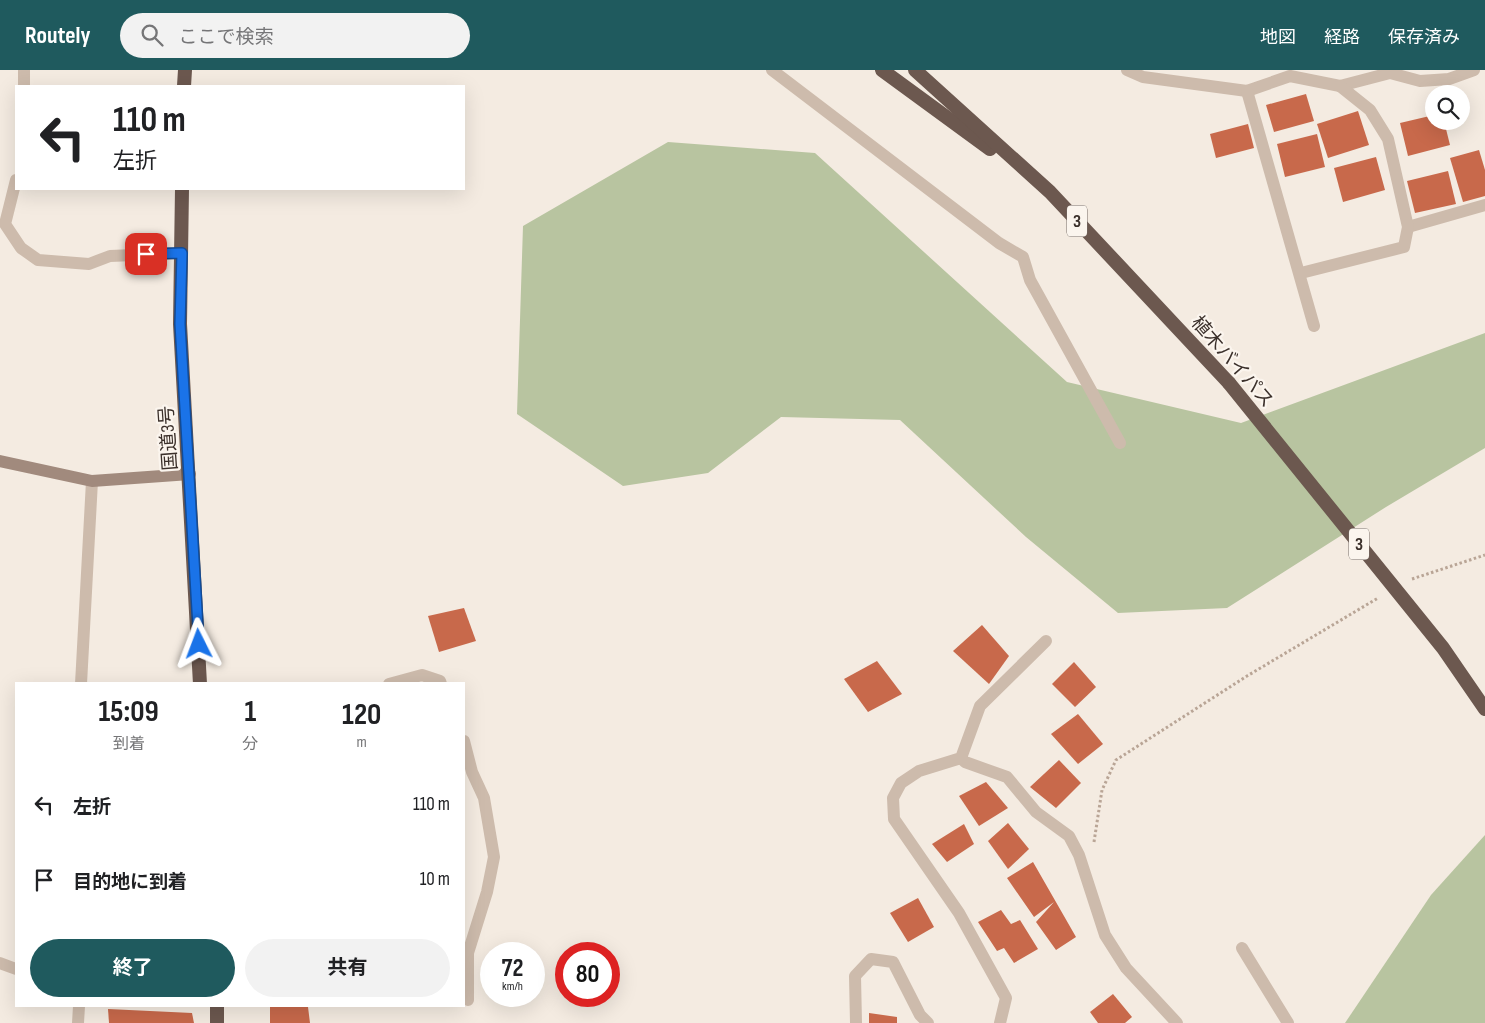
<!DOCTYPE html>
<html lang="ja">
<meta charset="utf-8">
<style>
:root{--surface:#fff;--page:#f2f2f2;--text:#202124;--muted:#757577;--accent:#1f5a5e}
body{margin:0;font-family:"Sofia Sans Condensed","Noto Sans JP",sans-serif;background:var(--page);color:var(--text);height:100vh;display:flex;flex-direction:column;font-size:19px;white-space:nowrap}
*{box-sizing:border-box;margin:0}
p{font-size:16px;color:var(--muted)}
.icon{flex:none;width:28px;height:28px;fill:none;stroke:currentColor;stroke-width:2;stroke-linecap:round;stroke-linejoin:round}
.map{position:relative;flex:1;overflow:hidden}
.sheet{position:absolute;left:15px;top:612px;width:450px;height:325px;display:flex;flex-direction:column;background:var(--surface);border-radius:0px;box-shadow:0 5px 20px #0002}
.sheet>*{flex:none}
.hud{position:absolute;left:15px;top:15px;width:450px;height:105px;border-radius:0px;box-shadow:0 5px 20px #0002;background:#fff;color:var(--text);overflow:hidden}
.buttons{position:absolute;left:1425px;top:15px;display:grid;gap:10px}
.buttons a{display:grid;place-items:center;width:45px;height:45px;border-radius:50%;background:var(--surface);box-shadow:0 5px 20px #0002;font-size:25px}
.speed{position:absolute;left:480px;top:872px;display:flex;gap:10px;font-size:25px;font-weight:700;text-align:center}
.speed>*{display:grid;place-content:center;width:65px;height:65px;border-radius:50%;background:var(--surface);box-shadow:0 5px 20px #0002;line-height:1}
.speed small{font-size:12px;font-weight:400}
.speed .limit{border:8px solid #d22;background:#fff;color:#111}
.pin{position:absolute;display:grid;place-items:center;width:42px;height:42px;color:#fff;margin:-21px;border-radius:10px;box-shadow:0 2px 8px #0006}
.me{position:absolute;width:55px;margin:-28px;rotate:357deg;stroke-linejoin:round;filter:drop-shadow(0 0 4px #0008)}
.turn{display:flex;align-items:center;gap:18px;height:105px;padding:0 15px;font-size:22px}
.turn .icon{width:65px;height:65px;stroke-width:2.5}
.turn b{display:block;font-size:35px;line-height:42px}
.eta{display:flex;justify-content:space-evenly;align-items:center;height:85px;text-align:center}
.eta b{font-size:30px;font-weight:700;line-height:35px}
.cta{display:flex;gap:10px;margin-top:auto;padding:10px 15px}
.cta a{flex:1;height:58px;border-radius:30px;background:var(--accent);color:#fff;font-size:20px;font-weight:700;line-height:58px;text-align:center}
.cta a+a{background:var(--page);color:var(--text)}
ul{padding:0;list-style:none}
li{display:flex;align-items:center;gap:15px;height:75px;padding:0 15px}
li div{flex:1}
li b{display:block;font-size:19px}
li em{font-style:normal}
header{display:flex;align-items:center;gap:30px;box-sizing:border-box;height:70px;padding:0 25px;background:var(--accent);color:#fff}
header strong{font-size:24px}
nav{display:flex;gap:28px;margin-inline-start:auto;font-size:18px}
.search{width:350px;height:45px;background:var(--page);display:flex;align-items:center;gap:12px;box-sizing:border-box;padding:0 18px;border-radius:28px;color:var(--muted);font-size:19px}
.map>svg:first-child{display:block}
.green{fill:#b8c4a0}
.building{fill:#c8694b}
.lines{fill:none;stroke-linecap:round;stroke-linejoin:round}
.path{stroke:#b9a596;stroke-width:3;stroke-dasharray:2.5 2.5;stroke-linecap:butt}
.minor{stroke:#cdbbac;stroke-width:12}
.secondary{stroke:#a18a7d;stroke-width:12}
.trunk{stroke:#6c584f;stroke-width:14}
.trunk-bridge{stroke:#6c584f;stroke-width:14}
.route-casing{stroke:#114b97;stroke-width:12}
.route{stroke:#1a73e8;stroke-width:9}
.labels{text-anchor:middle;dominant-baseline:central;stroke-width:4.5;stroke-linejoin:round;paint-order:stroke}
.shield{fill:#fbf5ee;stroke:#756b66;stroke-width:1}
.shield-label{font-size:18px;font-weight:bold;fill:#3b302b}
.street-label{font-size:19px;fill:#3b302b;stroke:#fbf5ee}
</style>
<header>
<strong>Routely</strong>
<div class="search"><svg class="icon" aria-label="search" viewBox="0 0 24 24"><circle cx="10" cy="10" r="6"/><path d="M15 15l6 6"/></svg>ここで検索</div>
<nav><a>地図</a><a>経路</a><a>保存済み</a></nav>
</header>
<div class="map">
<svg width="1485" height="953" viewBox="0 0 1485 953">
<rect width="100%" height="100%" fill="#f4ebe1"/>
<g class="green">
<path d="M668 72 815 83 1067 312 1241 353 1485 263V378L1386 437 1227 538 1118 543 1026 467 900 350 781 347 708 403 623 416 517 344 523 156Z"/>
<path d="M1485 765V953H1345L1431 825Z"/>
</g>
<g class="building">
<path d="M1306 24 1314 51 1274 62 1266 35Z"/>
<path d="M1358 41 1369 75 1328 88 1317 54Z"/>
<path d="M1434 45V51H1444L1450 75 1408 86 1400 53Z"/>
<path d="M1248 54 1254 78 1216 88 1210 64Z"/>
<path d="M1317 64 1325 97 1285 107 1277 74Z"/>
<path d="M1479 80 1485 100V126L1463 132 1450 88Z"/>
<path d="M1376 87 1385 120 1343 132 1334 98Z"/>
<path d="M1448 101 1456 134 1415 143 1407 111Z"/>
<path d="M464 538 476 571 439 582 428 546Z"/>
<path d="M982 555 1009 586 989 614 953 581Z"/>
<path d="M877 591 902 624 868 642 844 609Z"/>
<path d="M1074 592 1096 617 1075 637 1052 614Z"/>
<path d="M1078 644 1103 674 1078 694 1051 664Z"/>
<path d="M1059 690 1081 713 1056 738 1030 717Z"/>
<path d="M986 712 1008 738 979 756 959 726Z"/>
<path d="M1008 753 1029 779 1008 799 988 771Z"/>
<path d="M964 754 974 774 947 792 932 774Z"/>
<path d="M1033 792 1076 867 1056 880 1036 852 1054 832 1034 847 1007 808Z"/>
<path d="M918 828 934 857 908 872 890 843Z"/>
<path d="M1001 840 1011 854 1020 850 1038 879 1014 893 1004 878 997 881 978 852Z"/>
<path d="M1113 924 1132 947 1125 953H1098L1090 942Z"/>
<path d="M270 936 308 937 310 953H270Z"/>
<path d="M108 939 192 943 194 953H109Z"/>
<path d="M869 943 897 947V953H869Z"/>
</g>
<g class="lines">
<g class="path">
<path d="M1412 509 1485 485"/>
<path d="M1094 772 1102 720 1116 690 1247 606 1378 528"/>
</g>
<g class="minor">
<path d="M24 0V16"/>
<path d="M772 0 999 173 1023 187 1030 210 1120 373"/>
<path d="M1127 0 1143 7 1247 21 1290 6 1340 16 1390 3 1420 11 1449 9 1474 0"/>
<path d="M1247 21 1314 256"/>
<path d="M16 110 5 154 21 178 38 190 89 194 110 186 182 183"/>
<path d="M1408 157 1485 135"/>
<path d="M1301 203 1404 177 1408 157 1388 69 1370 40 1340 16"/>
<path d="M81 614 92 411"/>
<path d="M389 614 422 605 440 611 441 614"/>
<path d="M464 671 472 702 484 728 494 787 487 822 468 883V930"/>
<path d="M961 688 965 692 1007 707 1036 742 1069 766 1079 785 1105 865 1126 898 1177 953"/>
<path d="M1242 878 1288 953"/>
<path d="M0 893 16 899"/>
<path d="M78 953 79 936"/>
<path d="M856 953 855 906 871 889 893 892 920 945 928 953"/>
<path d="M1000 953 1006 928 959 843 894 749 893 728 901 713 919 701 961 688 980 636 1046 571"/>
</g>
<path class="secondary" d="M0 391 92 411 190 404"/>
<g class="trunk">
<path d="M882 0 990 79"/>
<path d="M915 0 1050 122 1229 313"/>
<path d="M184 16 185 0"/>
<path d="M182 119 180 254 200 614"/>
<path d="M217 936V953"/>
</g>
<path class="trunk-bridge" d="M1229 313 1443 578 1485 639"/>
</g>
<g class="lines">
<g class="route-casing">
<path id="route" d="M146 184 182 183 180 254 199 574"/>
</g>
<use href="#route" class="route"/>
</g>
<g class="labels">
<g class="shield">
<rect x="1067" y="135.5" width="20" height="31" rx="4"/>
<rect x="1349" y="458.5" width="20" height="31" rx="4"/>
</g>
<g class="shield-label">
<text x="1077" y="151">3</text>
<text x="1359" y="474">3</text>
</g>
<g class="street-label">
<text transform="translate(1232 292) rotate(49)">植木バイパス</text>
<text transform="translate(169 368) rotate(-94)">国道3号</text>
</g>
</g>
</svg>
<div class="buttons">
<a><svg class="icon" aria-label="search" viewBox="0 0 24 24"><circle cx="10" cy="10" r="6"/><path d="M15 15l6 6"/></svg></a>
</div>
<div class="speed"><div>72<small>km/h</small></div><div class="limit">80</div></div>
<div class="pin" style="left:146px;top:184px;background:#d93025"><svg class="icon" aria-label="arrive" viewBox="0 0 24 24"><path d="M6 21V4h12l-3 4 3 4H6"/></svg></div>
<svg class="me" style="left:199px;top:574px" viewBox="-20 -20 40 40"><path d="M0-17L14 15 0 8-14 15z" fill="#1a73e8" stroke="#fff" stroke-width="4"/></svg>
<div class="hud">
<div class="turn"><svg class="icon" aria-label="left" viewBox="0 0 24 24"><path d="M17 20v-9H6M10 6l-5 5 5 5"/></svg><div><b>110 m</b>左折</div></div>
</div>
<section class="sheet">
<div class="eta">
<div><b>15:09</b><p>到着</p></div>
<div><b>1</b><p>分</p></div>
<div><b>120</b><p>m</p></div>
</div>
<ul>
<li><svg class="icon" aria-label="left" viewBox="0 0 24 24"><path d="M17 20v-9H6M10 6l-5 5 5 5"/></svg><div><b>左折</b></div><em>110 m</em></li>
<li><svg class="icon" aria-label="arrive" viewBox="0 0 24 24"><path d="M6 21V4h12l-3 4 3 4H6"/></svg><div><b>目的地に到着</b></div><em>10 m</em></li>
</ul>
<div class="cta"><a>終了</a><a>共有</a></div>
</section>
</div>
